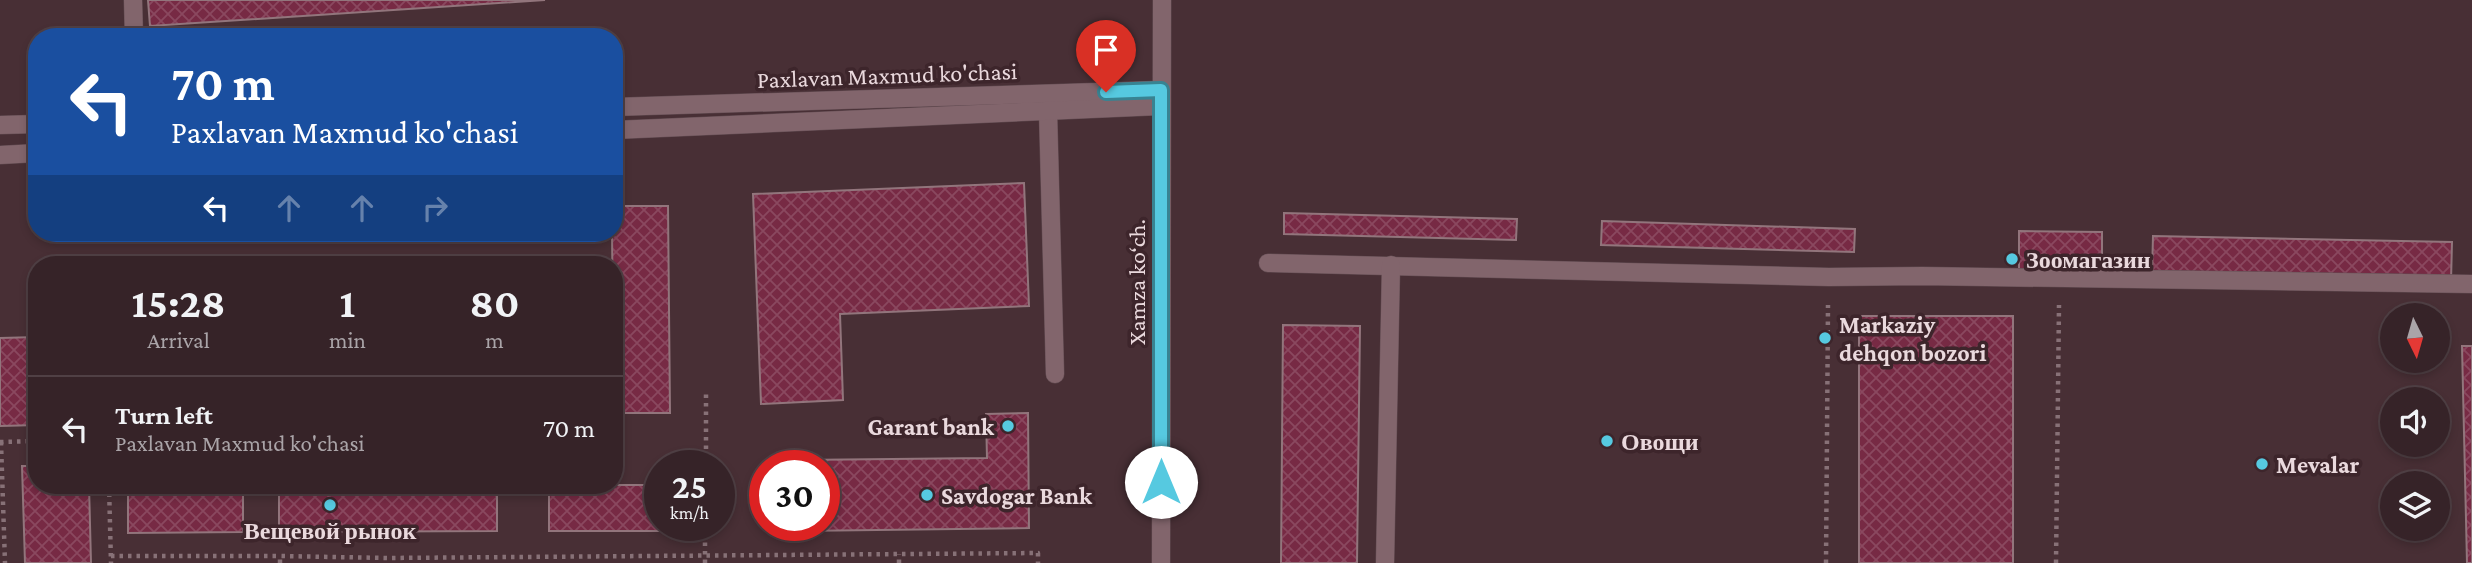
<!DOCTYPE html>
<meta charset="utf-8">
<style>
:root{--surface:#362328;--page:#412f34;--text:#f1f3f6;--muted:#aaa4a8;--line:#504045}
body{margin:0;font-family:"Crimson Pro",serif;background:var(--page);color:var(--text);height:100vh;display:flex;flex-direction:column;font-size:26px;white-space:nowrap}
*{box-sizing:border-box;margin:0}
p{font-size:23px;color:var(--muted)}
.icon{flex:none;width:38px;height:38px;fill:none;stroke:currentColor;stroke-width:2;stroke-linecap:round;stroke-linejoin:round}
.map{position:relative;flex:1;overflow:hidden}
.drawer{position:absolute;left:28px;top:256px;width:595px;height:238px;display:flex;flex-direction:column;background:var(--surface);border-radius:28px;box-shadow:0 4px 10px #0003,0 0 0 2px var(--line)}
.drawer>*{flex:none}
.banner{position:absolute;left:28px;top:28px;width:595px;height:214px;border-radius:28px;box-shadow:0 4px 10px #0003,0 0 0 2px var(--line);background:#1a4fa0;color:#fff;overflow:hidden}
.needle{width:46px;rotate:175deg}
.buttons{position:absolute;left:2380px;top:303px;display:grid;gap:14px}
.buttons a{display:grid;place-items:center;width:70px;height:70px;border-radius:50%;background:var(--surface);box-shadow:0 4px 10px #0003,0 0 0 2px var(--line);font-size:35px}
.speed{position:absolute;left:644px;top:450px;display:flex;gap:14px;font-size:35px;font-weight:700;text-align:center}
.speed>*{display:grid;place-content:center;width:91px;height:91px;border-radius:50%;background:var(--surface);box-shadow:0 4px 10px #0003,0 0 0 2px var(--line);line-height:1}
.speed small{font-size:18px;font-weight:400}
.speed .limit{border:10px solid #d22;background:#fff;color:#111}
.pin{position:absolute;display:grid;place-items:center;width:60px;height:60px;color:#fff;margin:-72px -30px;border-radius:50% 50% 50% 0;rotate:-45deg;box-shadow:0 0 7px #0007}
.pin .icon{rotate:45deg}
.me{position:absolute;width:77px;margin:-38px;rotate:0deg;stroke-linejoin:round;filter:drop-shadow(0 0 5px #0008)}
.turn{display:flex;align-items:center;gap:24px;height:147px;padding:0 28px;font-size:32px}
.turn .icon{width:91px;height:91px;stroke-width:2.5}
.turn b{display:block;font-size:49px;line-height:60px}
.lanes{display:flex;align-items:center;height:66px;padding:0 28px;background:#0003;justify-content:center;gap:35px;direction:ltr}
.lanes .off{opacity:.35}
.eta{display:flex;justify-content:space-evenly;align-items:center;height:119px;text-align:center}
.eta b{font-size:42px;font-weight:700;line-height:49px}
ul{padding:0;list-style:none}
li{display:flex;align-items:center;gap:21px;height:105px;padding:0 28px;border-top:2px solid var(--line)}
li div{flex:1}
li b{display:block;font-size:26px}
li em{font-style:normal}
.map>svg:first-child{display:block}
.building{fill:url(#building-cross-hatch);stroke:#92757c;stroke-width:2}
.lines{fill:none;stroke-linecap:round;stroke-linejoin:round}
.minor-casing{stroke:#634d53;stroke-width:19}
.path{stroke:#877177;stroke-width:4.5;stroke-dasharray:3.5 5;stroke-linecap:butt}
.minor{stroke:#82656c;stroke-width:18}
.route-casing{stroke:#388392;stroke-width:18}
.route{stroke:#56c9e0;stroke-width:12}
.poi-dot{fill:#56c9e0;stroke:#3d252b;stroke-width:2.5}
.labels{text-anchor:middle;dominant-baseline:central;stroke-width:7;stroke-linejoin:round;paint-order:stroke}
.street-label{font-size:24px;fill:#ead9dd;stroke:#3d252b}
.poi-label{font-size:24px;font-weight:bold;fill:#ead9dd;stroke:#3d252b;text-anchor:start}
</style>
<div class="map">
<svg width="2472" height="563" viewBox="0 0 2472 563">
<defs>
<pattern id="building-cross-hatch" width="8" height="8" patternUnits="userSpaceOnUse" patternTransform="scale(1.75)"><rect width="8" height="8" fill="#772a44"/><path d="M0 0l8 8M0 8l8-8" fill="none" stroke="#8a485f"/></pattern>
</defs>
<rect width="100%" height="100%" fill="#482f35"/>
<g class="building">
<path d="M148 0H545L150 26Z"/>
<path d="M1024 183 1029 306 840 314 843 400 761 404 753 194Z"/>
<path d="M614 206H668L670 413H614L612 233H614Z"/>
<path d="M1284 213 1517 219 1516 240 1284 234Z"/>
<path d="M1602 221 1855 229 1854 252 1601 245Z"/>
<path d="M2019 231 2102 232V274L2019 273Z"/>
<path d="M2153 236 2452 242 2451 281 2152 275Z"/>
<rect x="1859" y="316" width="154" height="247"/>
<path d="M1283 325 1360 326 1357 563H1281Z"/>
<path d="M37 337V425L0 426V338Z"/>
<path d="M2462 346H2472V563H2467Z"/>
<path d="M1028 413 1029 528 798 531V525H824V466H798V460L987 458 986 414Z"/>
<path d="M22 466H37V485H89L91 563H25Z"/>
<path d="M549 485H660V525H665V531H549Z"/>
<path d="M497 486V531L279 532V487Z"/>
<path d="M243 487V532L128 533V488Z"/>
</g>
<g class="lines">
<g class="minor-casing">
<g id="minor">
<path d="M133 0 134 37"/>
<path d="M614 107 1161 90"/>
<path d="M1048 111 1055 374"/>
<path d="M0 125 37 124"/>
<path d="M614 130 1160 106"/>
<path d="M0 155 37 153"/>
<path d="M1268 263 1829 277 1922 276 2472 284"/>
<path d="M1161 563 1162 0"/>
<path d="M1385 563 1391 265"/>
</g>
</g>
<g class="path">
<path d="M0 442 37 441"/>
<path d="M1 442 5 563"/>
<path d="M706 466V392"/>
<path d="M109 485 111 563"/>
<path d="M111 556H280"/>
<path d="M280 563V556L387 558 1038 553V563"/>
<path d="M705 563V525"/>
<path d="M899 563V554"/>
<path d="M1826 563 1828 305"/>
<path d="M2056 563 2059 305"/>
</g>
<use href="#minor" class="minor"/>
</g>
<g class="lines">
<g class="route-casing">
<path id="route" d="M1106 92 1161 90V482"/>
</g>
<use href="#route" class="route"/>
</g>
<g class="poi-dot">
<circle cx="2012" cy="259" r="7"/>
<circle cx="1825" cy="338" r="7"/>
<circle cx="1008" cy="426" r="7"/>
<circle cx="1607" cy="441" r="7"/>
<circle cx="2262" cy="464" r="7"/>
<circle cx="927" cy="495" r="7"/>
<circle cx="330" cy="505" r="7"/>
</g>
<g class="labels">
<g class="street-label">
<text transform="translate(887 75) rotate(-2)">Paxlavan Maxmud ko'chasi</text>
<text transform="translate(1136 282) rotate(-90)">Xamza ko‘ch.</text>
</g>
<g class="poi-label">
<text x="2026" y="259">Зоомагазин</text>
<text x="1839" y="324">Markaziy<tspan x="1839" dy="28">dehqon bozori</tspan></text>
<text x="994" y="426" text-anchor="end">Garant bank</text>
<text x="1621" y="441">Овощи</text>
<text x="2276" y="464">Mevalar</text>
<text x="941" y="495">Savdogar Bank</text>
<text x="330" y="530" text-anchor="middle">Вещевой рынок</text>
</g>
</g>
</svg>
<div class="buttons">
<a><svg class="needle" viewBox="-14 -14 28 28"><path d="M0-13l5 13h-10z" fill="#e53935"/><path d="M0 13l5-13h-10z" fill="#aaa4a8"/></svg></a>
<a><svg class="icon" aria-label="sound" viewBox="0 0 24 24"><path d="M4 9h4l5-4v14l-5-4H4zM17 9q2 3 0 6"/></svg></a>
<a><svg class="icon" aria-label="layers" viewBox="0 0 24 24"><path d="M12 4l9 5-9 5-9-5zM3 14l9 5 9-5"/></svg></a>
</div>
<div class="speed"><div>25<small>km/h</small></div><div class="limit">30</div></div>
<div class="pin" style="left:1106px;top:92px;background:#d93025"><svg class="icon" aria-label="arrive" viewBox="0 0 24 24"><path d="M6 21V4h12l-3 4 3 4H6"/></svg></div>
<svg class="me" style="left:1161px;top:482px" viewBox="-20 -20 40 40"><circle r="19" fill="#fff"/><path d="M0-13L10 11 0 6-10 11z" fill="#56c9e0"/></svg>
<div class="banner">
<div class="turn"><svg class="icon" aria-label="left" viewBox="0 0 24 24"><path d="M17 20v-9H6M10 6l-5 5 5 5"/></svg><div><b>70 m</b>Paxlavan Maxmud ko'chasi</div></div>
<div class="lanes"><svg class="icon" aria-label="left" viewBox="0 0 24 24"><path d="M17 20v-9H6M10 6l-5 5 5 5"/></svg><svg class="icon off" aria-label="ahead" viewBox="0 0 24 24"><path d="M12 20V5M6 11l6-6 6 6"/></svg><svg class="icon off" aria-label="ahead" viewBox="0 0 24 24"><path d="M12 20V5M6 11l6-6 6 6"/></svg><svg class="icon off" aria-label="right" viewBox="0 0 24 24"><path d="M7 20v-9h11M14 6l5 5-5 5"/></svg></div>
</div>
<section class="drawer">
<div class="eta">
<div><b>15:28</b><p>Arrival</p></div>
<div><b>1</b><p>min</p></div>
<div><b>80</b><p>m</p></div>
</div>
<ul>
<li><svg class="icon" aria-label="left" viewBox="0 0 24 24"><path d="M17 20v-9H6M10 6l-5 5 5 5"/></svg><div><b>Turn left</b><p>Paxlavan Maxmud ko'chasi</p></div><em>70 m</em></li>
</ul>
</section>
</div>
